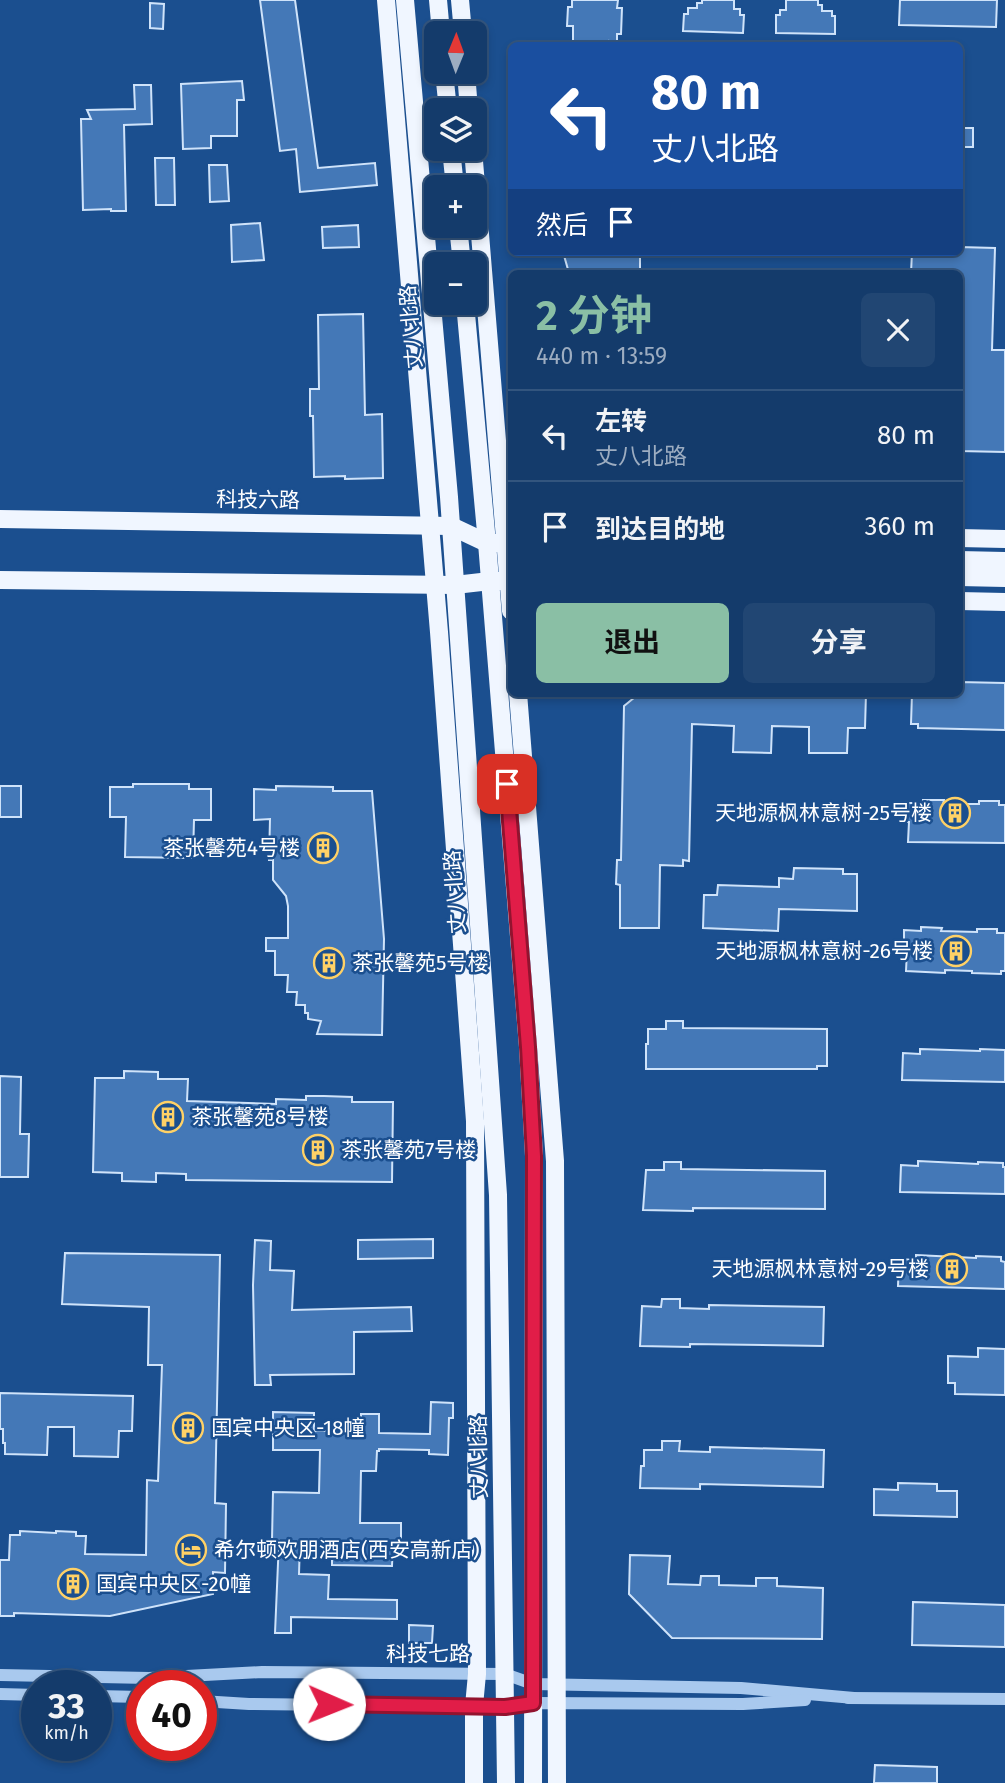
<!DOCTYPE html>
<html lang="zh">
<meta charset="utf-8">
<style>
:root{--surface:#143b6b;--page:#214673;--text:#f1f3f6;--muted:#9dadc1;--line:#33557e;--accent:#8abfa5}
body{margin:0;font-family:"Fira Sans","Noto Sans SC",sans-serif;background:var(--page);color:var(--text);height:100vh;display:flex;flex-direction:column;font-size:26px;white-space:nowrap}
*{box-sizing:border-box;margin:0}
p{font-size:23px;color:var(--muted)}
.icon{flex:none;width:38px;height:38px;fill:none;stroke:currentColor;stroke-width:2;stroke-linecap:round;stroke-linejoin:round}
.map{position:relative;flex:1;overflow:hidden}
.panel{position:absolute;left:508px;top:270px;width:455px;height:427px;display:flex;flex-direction:column;background:var(--surface);border-radius:10px;box-shadow:0 4px 10px #0003,0 0 0 2px var(--line)}
.panel>*{flex:none}
.guide{position:absolute;left:508px;top:42px;width:455px;height:214px;border-radius:10px;box-shadow:0 4px 10px #0003,0 0 0 2px var(--line);background:#1a4fa0;color:#fff;overflow:hidden}
.needle{width:46px;rotate:1deg}
.controls{position:absolute;left:424px;top:21px;display:grid;gap:14px}
.controls a{display:grid;place-items:center;width:63px;height:63px;border-radius:10px;background:var(--surface);box-shadow:0 4px 10px #0003,0 0 0 2px var(--line);font-size:35px}
.speed{position:absolute;left:21px;top:1670px;display:flex;gap:14px;font-size:35px;font-weight:700;text-align:center}
.speed>*{display:grid;place-content:center;width:91px;height:91px;border-radius:50%;background:var(--surface);box-shadow:0 4px 10px #0003,0 0 0 2px var(--line);line-height:1}
.speed small{font-size:18px;font-weight:400}
.speed .limit{border:10px solid #d22;background:#fff;color:#111}
.pin{position:absolute;display:grid;place-items:center;width:60px;height:60px;color:#fff;margin:-30px;border-radius:14px;box-shadow:0 4px 10px #0006}
.me{position:absolute;width:77px;margin:-38px;rotate:91deg;stroke-linejoin:round;filter:drop-shadow(0 0 5px #0008)}
.turn{display:flex;align-items:center;gap:24px;height:147px;padding:0 28px;font-size:32px}
.turn .icon{width:91px;height:91px;stroke-width:2.5}
.turn b{display:block;font-size:49px;line-height:60px}
.then{display:flex;align-items:center;height:66px;padding:0 28px;background:#0003;gap:14px;font-size:26px}
.round{display:grid;place-items:center;flex:none;width:74px;height:74px;border-radius:10px;background:var(--page)}
.headline{display:flex;align-items:center;justify-content:space-between;height:119px;padding:0 28px}
h1{font-size:42px;font-weight:700;line-height:52px;color:var(--accent)}
.action{display:flex;gap:14px;margin-top:auto;padding:14px 28px}
.action a{flex:1;height:80px;border-radius:10px;background:var(--accent);color:#111;font-size:28px;font-weight:700;line-height:80px;text-align:center}
.action a+a{background:var(--page);color:var(--text)}
ul{padding:0;list-style:none}
li{display:flex;align-items:center;gap:21px;height:91px;padding:0 28px;border-top:2px solid var(--line)}
li div{flex:1}
li b{display:block;font-size:26px}
li em{font-style:normal}
.map>svg:first-child{display:block}
.building{fill:#4478b7;stroke:#cfe3fa;stroke-width:2}
.lines{fill:none;stroke-linecap:round;stroke-linejoin:round}
.minor{stroke:#a9c9ee;stroke-width:12}
.major{stroke:#f0f6ff;stroke-width:18}
.route-casing{stroke:#92132f;stroke-width:18}
.route{stroke:#e11d48;stroke-width:12}
.labels{text-anchor:middle;dominant-baseline:central;stroke-width:5;stroke-linejoin:round;paint-order:stroke}
.street-label{font-size:21px;fill:#fff;stroke:#1b4f8f}
.poi-label{font-size:21px;fill:#fff;stroke:#1b4f8f;text-anchor:start}
</style>
<div class="map">
<svg width="1005" height="1783" viewBox="0 0 1005 1783">
<rect width="100%" height="100%" fill="#1b4f8f"/>
<g class="building">
<path d="M260 0H295L318 168 375 163 377 185 300 192 296 149 280 151Z"/>
<path d="M572 0H618L617 8H622L621 34H617V42L609 41V46L575 45 576 41H573V26H567L568 7H572Z"/>
<path d="M702 0H734V9H740V15H744L743 33 683 31 684 14H688V8H697V3H702Z"/>
<path d="M786 0H818V5H822V11H832V16H835V34L776 33V15H780V10H786Z"/>
<path d="M900 0H997L996 27 899 25Z"/>
<path d="M150 3 164 4 163 29 150 28Z"/>
<path d="M242 81 244 100H237V136H211V148L183 149 181 84Z"/>
<path d="M134 85H151L152 124 124 125 126 211H111V209L83 210 81 119H91L87 110 135 109Z"/>
<rect x="959" y="128" width="14" height="19"/>
<path d="M155 158H174L175 205H156Z"/>
<path d="M209 165H227L229 201 210 202Z"/>
<path d="M260 223 264 260 232 262 231 225Z"/>
<path d="M358 225 359 247 323 248 322 227Z"/>
<path d="M959 247 995 248 992 350H1005V452L959 451V273H911L912 252H959Z"/>
<path d="M563 252H640V273H569Z"/>
<path d="M363 314 365 415 382 414 383 478 345 479V476L314 477 313 416H310V389H319L318 315Z"/>
<path d="M959 682 1005 683V730L918 728V724H911L912 693H959Z"/>
<path d="M640 693H866L865 728H848L847 753H809V727L772 726 771 753 733 752 734 726 692 724 689 861 683 860V866L660 865 659 928H620V885L616 884 617 860H621L624 706Z"/>
<path d="M133 784H189V789H211V820H194L193 858 125 857 126 817H110V787H133Z"/>
<rect x="0" y="786" width="21" height="31"/>
<path d="M276 786 333 787V791H372L384 939 382 1035 317 1034 321 1021 308 1019V1013H305V1005H296L297 992H287L288 975H275V951H266V938H288V906L286 896 273 880V860H269L270 819 254 820V789L276 790Z"/>
<path d="M923 800H944L943 804H979V801H999V805H1005V843L908 842 909 822H906V803H923Z"/>
<path d="M794 868 843 869V874H857V911L779 909 778 931 703 928 704 895H717L718 885 779 887V878L793 879Z"/>
<path d="M921 927 942 928 941 931 977 932V929H997V933H1005V971H1001V974L972 973V971L945 970V973L906 971 907 950H904V930L921 931Z"/>
<path d="M666 1021H683V1028L827 1029V1066H817V1069H646V1044H648V1029H666Z"/>
<path d="M920 1049 980 1051V1049L1005 1050V1082L902 1080 903 1053 920 1054Z"/>
<path d="M124 1071 158 1072V1079H188L187 1101 276 1104V1099L306 1100V1096H324L352 1097V1102H393L392 1182 186 1180V1174L156 1173V1182L122 1181V1173L93 1172 95 1078H124Z"/>
<path d="M0 1076 21 1077 20 1134H29L28 1177H0Z"/>
<path d="M918 1161 978 1164V1162L1003 1163V1167H1005V1194L900 1192 901 1165 918 1166Z"/>
<path d="M664 1162H681V1169L825 1171V1209L693 1208V1211L643 1210 646 1170H664Z"/>
<path d="M433 1239V1258L358 1259V1240Z"/>
<path d="M255 1240 271 1241 270 1270 294 1271 292 1310 411 1307 412 1331 354 1332V1374L270 1375 271 1385H255L253 1285Z"/>
<path d="M65 1253 220 1255 215 1503 226 1504 225 1573 213 1572V1594L110 1616 14 1613V1616H0V1560H9L10 1535H20V1531L56 1533V1531L76 1532V1536H86L85 1554 146 1555 147 1480 158 1481 162 1365H148L149 1307 62 1304Z"/>
<path d="M916 1255 976 1258V1256L1001 1257V1261L1005 1262V1289L898 1286 899 1259 916 1260Z"/>
<path d="M662 1299H680V1308L709 1309V1305L824 1307 823 1346 690 1344V1347L640 1346 642 1306 661 1307Z"/>
<path d="M978 1348 1005 1349V1395L955 1394V1383H948V1356L978 1357Z"/>
<path d="M0 1393 133 1396 132 1431H119L118 1457 74 1456V1427H48L47 1455 5 1454V1443H3V1429H0Z"/>
<path d="M431 1402 453 1403V1418H449L448 1455 429 1454V1450L379 1449V1451H377L376 1471H361L360 1523H401V1542H393L392 1566 332 1565V1541H300L299 1574 329 1575 328 1599 397 1600V1619L291 1617V1633H275L279 1540H272L273 1492 319 1493 320 1450H273V1412L314 1413V1431H361V1414H379V1433L430 1434Z"/>
<path d="M662 1441H680L679 1451 710 1452V1447L824 1450 823 1487 700 1484V1489L640 1488 641 1466H644V1450H662Z"/>
<path d="M898 1483 937 1484V1491H957V1517L874 1515V1489L898 1490Z"/>
<path d="M630 1555 670 1556 668 1584 700 1585 701 1576H719V1585L756 1586V1578H777V1586L823 1588 822 1639 672 1638 629 1594Z"/>
<path d="M913 1602 1005 1605V1647L912 1645Z"/>
<path d="M409 1625 433 1626 432 1643H409Z"/>
<path d="M875 1765 937 1767V1783H874Z"/>
</g>
<g class="lines">
<g class="minor">
<path d="M0 1675 149 1678 262 1672 505 1674 533 1684 741 1688 854 1698"/>
<path d="M0 1694 37 1695"/>
<path d="M96 1696 142 1697"/>
<path d="M848 1698 1005 1699"/>
<path d="M201 1701 249 1704 505 1707 532 1703 743 1704 805 1700"/>
</g>
<g class="major">
<path d="M386 0 439 632 475 1121 477 1674 474 1706V1783"/>
<path d="M405 0 449 497 498 1195 506 1783"/>
<path d="M438 0 441 33"/>
<path d="M460 0 463 33"/>
<path d="M444 72 448 110"/>
<path d="M466 72 469 110"/>
<path d="M451 149 455 187"/>
<path d="M473 149 511 611"/>
<path d="M458 226 462 264"/>
<path d="M465 303 487 543 528 1047 534 1156 533 1783"/>
<path d="M0 519 451 526 487 543H511"/>
<path d="M959 538 1005 539"/>
<path d="M959 560 1005 561"/>
<path d="M959 577 1005 578"/>
<path d="M0 580 455 585 490 581H511"/>
<path d="M959 601 1005 602"/>
<path d="M518 693 555 1161 557 1783"/>
</g>
</g>
<g class="lines">
<g class="route-casing">
<path id="route" d="M329 1704 505 1707 533 1703 534 1156 528 1047 507 784"/>
</g>
<use href="#route" class="route"/>
</g>
<defs>
<g id="building-ring" transform="scale(1.575)"><circle r="9.5" fill="#1b4f8f" stroke="#ffd166" stroke-width="1.5"/><path d="M-4-6H4V6H1V3H-1V6H-4ZM-2.5-4.3h1.7v1.8h-1.7ZM.8-4.3h1.7v1.8H.8ZM-2.5-1h1.7V.8h-1.7ZM.8-1h1.7V.8H.8Z" fill="#ffd166"/></g>
<g id="hotel-ring" transform="scale(1.575)"><circle r="9.5" fill="#1b4f8f" stroke="#ffd166" stroke-width="1.5"/><path d="M-6-4.5h1.5V1H6V5H4.5V3h-9V5H-6ZM-4 0a1.8 1.8 0 1 1 3.6 0ZM.5 0V-2.5h3Q6-2.5 6 0Z" fill="#ffd166"/></g>
</defs>
<g fill-rule="evenodd">
<use href="#building-ring" x="955" y="813"/>
<use href="#building-ring" x="323" y="848"/>
<use href="#building-ring" x="956" y="951"/>
<use href="#building-ring" x="329" y="963"/>
<use href="#building-ring" x="168" y="1117"/>
<use href="#building-ring" x="318" y="1150"/>
<use href="#building-ring" x="952" y="1269"/>
<use href="#building-ring" x="188" y="1428"/>
<use href="#hotel-ring" x="191" y="1550"/>
<use href="#building-ring" x="73" y="1584"/>
</g>
<g class="labels">
<g class="street-label">
<text transform="translate(411 327) rotate(-95)">丈八北路</text>
<text transform="translate(258 500) rotate(1)">科技六路</text>
<text transform="translate(455 892) rotate(-94)">丈八北路</text>
<text transform="translate(479 1457) rotate(-91)">丈八北路</text>
<text x="428" y="1654">科技七路</text>
</g>
<g class="poi-label">
<text x="932" y="813" text-anchor="end">天地源枫林意树-25号楼</text>
<text x="300" y="848" text-anchor="end">茶张馨苑4号楼</text>
<text x="933" y="951" text-anchor="end">天地源枫林意树-26号楼</text>
<text x="352" y="963">茶张馨苑5号楼</text>
<text x="191" y="1117">茶张馨苑8号楼</text>
<text x="341" y="1150">茶张馨苑7号楼</text>
<text x="929" y="1269" text-anchor="end">天地源枫林意树-29号楼</text>
<text x="211" y="1428">国宾中央区-18幢</text>
<text x="214" y="1550">希尔顿欢朋酒店(西安高新店)</text>
<text x="96" y="1584">国宾中央区-20幢</text>
</g>
</g>
</svg>
<div class="controls">
<a><svg class="needle" viewBox="-14 -14 28 28"><path d="M0-13l5 13h-10z" fill="#e53935"/><path d="M0 13l5-13h-10z" fill="#9dadc1"/></svg></a>
<a><svg class="icon" aria-label="layers" viewBox="0 0 24 24"><path d="M12 4l9 5-9 5-9-5zM3 14l9 5 9-5"/></svg></a>
<a>+</a>
<a>−</a>
</div>
<div class="speed"><div>33<small>km/h</small></div><div class="limit">40</div></div>
<div class="pin" style="left:507px;top:784px;background:#d93025"><svg class="icon" aria-label="arrive" viewBox="0 0 24 24"><path d="M6 21V4h12l-3 4 3 4H6"/></svg></div>
<svg class="me" style="left:329px;top:1704px" viewBox="-20 -20 40 40"><circle r="19" fill="#fff"/><path d="M0-13L10 11 0 6-10 11z" fill="#e11d48"/></svg>
<div class="guide">
<div class="turn"><svg class="icon" aria-label="left" viewBox="0 0 24 24"><path d="M17 20v-9H6M10 6l-5 5 5 5"/></svg><div><b>80 m</b>丈八北路</div></div>
<div class="then">然后<svg class="icon" aria-label="arrive" viewBox="0 0 24 24"><path d="M6 21V4h12l-3 4 3 4H6"/></svg></div>
</div>
<section class="panel">
<div class="headline"><div><h1>2 分钟</h1><p>440 m · 13:59</p></div><a class="round"><svg class="icon" aria-label="close" viewBox="0 0 24 24"><path d="M6 6l12 12M18 6L6 18"/></svg></a></div>
<ul>
<li><svg class="icon" aria-label="left" viewBox="0 0 24 24"><path d="M17 20v-9H6M10 6l-5 5 5 5"/></svg><div><b>左转</b><p>丈八北路</p></div><em>80 m</em></li>
<li><svg class="icon" aria-label="arrive" viewBox="0 0 24 24"><path d="M6 21V4h12l-3 4 3 4H6"/></svg><div><b>到达目的地</b></div><em>360 m</em></li>
</ul>
<div class="action"><a>退出</a><a>分享</a></div>
</section>
</div>
